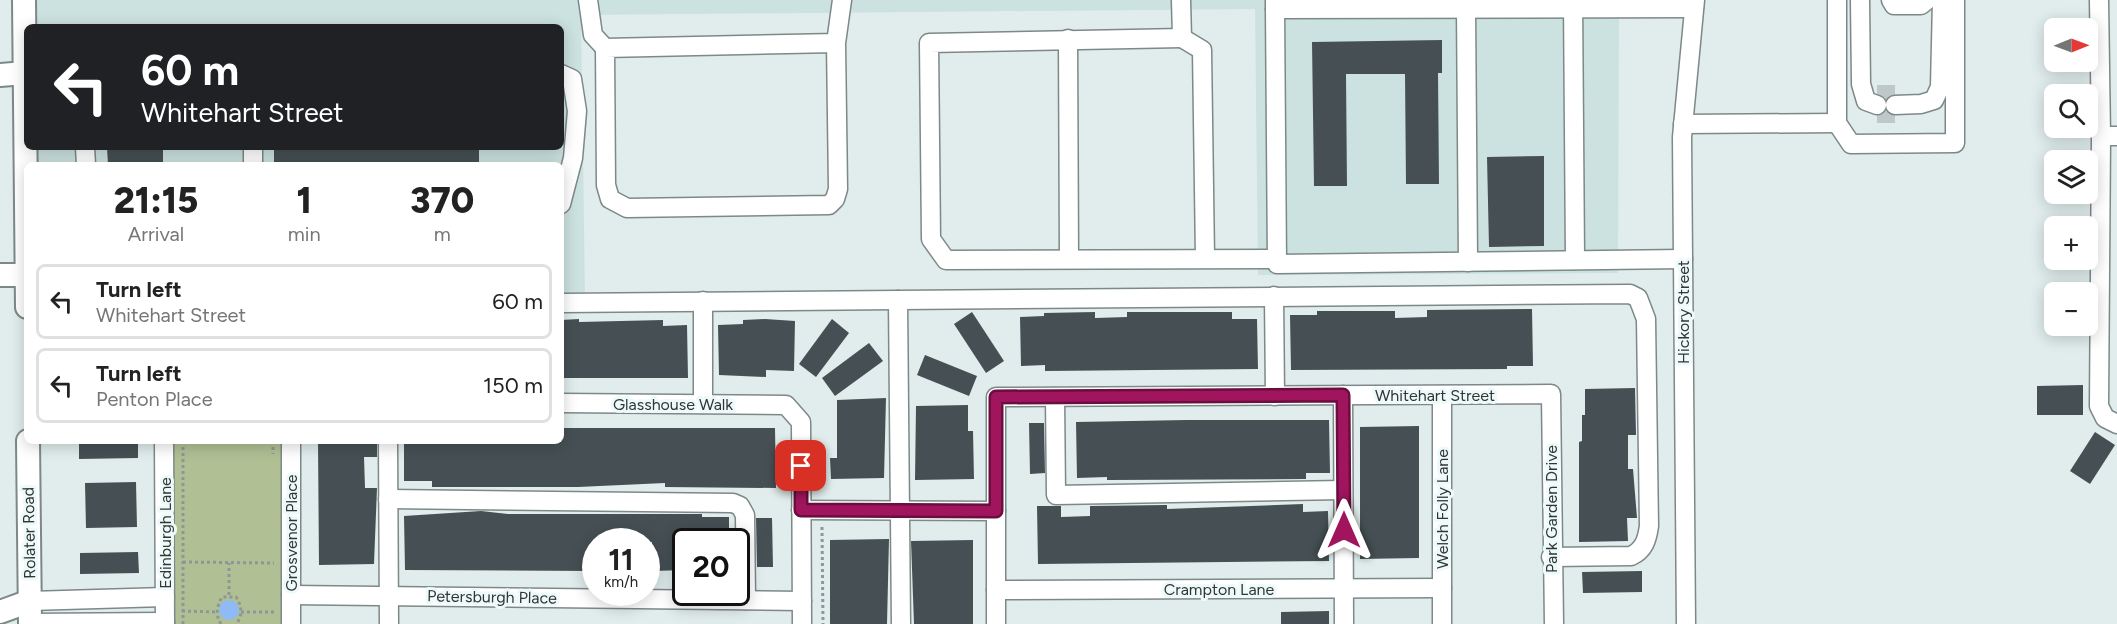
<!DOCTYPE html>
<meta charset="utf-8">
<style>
:root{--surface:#fff;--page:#f6f6f6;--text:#222;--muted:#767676;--line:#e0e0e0}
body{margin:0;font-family:Figtree,sans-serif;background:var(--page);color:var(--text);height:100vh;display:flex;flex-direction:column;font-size:22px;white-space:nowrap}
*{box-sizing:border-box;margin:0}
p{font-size:20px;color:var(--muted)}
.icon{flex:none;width:33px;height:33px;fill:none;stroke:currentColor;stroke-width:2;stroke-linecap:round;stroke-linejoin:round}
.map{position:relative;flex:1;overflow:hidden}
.side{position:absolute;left:24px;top:162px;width:540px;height:282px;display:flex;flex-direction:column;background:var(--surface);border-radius:9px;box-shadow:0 3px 15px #0003}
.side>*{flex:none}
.hud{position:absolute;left:24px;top:24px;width:540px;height:126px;border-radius:9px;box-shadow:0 3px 15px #0003;background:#202124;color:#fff;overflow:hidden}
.needle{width:39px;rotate:89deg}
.fabs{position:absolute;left:2044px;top:18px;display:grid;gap:12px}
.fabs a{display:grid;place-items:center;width:54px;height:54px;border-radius:9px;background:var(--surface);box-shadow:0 3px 15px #0003;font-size:30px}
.speed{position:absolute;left:582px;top:528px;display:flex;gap:12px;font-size:30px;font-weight:700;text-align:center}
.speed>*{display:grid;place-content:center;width:78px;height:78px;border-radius:50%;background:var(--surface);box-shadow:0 3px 15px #0003;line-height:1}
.speed small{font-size:15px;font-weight:400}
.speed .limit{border:3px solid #111;border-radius:9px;background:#fff;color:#111}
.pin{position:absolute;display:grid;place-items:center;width:51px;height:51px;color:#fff;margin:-26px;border-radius:12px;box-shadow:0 3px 9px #0006}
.me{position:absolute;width:66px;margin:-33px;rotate:0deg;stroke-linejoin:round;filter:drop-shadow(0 0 4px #0008)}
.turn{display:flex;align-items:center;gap:21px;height:126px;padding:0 18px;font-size:27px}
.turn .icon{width:78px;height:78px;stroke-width:2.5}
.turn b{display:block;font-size:42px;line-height:51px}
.eta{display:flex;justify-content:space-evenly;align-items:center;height:102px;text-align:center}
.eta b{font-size:36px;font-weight:800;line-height:42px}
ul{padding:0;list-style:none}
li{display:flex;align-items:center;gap:18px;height:75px;margin:0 12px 9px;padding:0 6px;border:3px solid var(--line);border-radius:9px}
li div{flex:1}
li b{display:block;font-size:22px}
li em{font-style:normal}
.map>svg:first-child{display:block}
.built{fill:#cce2e0}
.green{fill:#b0c094}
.water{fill:#8ebaf6}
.building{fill:#465054}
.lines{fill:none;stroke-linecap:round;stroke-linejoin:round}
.minor-tunnel{stroke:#bdc8c7;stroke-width:18;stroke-dasharray:18 9;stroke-linecap:butt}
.minor-casing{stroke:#7d8988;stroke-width:21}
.major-casing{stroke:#7d8988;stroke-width:26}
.path{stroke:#8d9796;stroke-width:3;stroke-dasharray:3 3;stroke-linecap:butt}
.minor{stroke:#fff;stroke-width:18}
.major{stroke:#fff;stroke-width:22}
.route-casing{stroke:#690e3e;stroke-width:15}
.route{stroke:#a1155f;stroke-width:10}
.labels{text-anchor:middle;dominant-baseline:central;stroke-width:6;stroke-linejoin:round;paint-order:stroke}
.street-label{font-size:16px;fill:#313635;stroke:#edfaf9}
</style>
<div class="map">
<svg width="2117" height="624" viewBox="0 0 2117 624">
<rect width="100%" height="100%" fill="#e0edec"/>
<path class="built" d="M34 0H1619L1618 273 1258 275 1255 9 581 15 585 296 561 297V165H37L36 147H561V27H34Z"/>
<path class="green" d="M174 441H283L284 624H174Z"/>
<circle class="water" cx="229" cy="610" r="10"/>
<g class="building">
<path d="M1442 40V73H1438L1439 184H1406L1405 74H1346L1347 186H1314L1312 42Z"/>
<path d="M107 147H163V165H108Z"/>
<rect x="274" y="147" width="205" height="18"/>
<path d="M1544 156V246L1489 247 1487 157Z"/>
<path d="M1532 309 1533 366H1507V369L1291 370 1290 315H1317V311H1395V318L1427 317V310Z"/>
<path d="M972 312 1004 361 986 373 954 324Z"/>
<path d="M1095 312V318L1127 317V312H1232V319H1257L1258 369 1045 371V365L1021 366 1020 317 1044 316V313Z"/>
<path d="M579 319V322L663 320V326L687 325 688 378H561V320Z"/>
<path d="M765 319 795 321 794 371 766 370V377L719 375 718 325 743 324V320Z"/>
<path d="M832 319 849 333 816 377 799 364Z"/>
<path d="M869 343 883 361 835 396 822 378Z"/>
<path d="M925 355 977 376 969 396 917 375Z"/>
<path d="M2083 385V415H2037V386Z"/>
<path d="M1635 388 1636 435H1628V469H1633L1637 518H1627L1628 541 1579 542V442L1582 441V415H1585V389Z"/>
<path d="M886 398 884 478 831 479 830 458H837V400Z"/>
<path d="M968 405V431H973L974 479 915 480 916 406Z"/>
<path d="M1187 420H1329L1330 473H1306V479L1107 480V477L1077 478 1076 422Z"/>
<path d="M1029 423H1044L1045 473 1030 474Z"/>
<path d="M1419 426V558L1360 559V427Z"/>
<path d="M561 428H775L776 488 665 487V483L578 487H432V481H404V441H561Z"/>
<path d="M2095 432 2115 445 2090 484 2070 471Z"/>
<path d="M79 441H138V458L79 459Z"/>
<path d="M318 441H377V457H364L365 488H377L374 564 319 565Z"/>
<path d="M136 482 137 527 86 528 85 483Z"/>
<path d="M1303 504V512L1328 511 1329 561 1038 564 1037 506H1061V517L1090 516V506L1167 505V509Z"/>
<path d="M481 511 508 514H702V517H729V542H686V570L652 571V542H591L592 571 405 570 404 516Z"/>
<path d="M756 518H772L773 567H757Z"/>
<path d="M889 539 887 624H830V540Z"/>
<path d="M973 540V624H914L911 541Z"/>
<path d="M138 552 139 573 80 574V553Z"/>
<path d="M1642 571V592L1583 593 1582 572Z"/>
<path d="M1329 611V624H1281V612Z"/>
</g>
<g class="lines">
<g class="minor-tunnel">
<path d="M1877 94H1895"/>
<path d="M1877 114H1896"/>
</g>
<g class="minor-casing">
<g id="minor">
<path d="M588 0 593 35 605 48"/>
<path d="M1181 0 1182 38 929 43 931 239 946 260 1276 259"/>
<path d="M1275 0V9L1694 8"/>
<path d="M1573 0 1575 260"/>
<path d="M1837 0V123L1851 144 1955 143V0"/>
<path d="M1860 0 1861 84 1866 101 1877 105"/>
<path d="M1891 0 1894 5H1921L1927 0"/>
<path d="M2099 0 2101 136H2117"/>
<path d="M1466 8 1468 262"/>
<path d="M1275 9 1277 264 1683 259"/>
<path d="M1182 38 1202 50 1205 258"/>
<path d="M1068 39 1069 259"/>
<path d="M836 43 605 48 606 185 610 199 627 208 829 205 835 199 838 189 836 43 842 0"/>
<path d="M561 74 572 79 577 111 573 158 561 204"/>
<path d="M1895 105 1921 104 1934 100 1940 87 1942 0"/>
<path d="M1683 124 1837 123"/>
<path d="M2101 136 2099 406 2105 418 2117 424"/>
<path d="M85 147 86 165"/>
<path d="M253 147V165"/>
<path d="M1274 296 1275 396"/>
<path d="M703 301V404"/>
<path d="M561 303 898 300"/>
<path d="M1343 395 1344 624"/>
<path d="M1055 397 1056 495 1343 490"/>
<path d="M561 403 786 405 801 422 802 624"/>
<path d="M164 441 165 624"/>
<path d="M291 441V624"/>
<path d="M388 441 389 624"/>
<path d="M388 499 733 503 740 506 745 515 746 600"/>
<path d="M801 510 996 511"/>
<path d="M996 590 1442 588"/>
<path d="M291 595 802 601"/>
<path d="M30 601 165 597"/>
<path d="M30 623 165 622"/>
<path d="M901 624 898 300 1630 294 1638 298 1646 319 1649 526C1647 540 1644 550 1631 556L1551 557"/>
<path d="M996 624V397L1551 394 1554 624"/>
<path d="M1442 624V395"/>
<path d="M1686 624 1682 137 1695 0"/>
</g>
</g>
<g class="major-casing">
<g id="major">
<path d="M24 0 27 307"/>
<path d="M0 75 25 73"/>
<path d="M0 275H27"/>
<path d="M28 441 30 624"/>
<path d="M0 612 30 601"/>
</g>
</g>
<g class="path">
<path d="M183 441V624"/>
<path d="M273 441V454"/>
<path d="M822 527 823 624"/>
<path d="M183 562 274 563"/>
<path d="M229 595V563"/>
<path d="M182 611 217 612"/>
<path d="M241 612H276"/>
<path d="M221 624C215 615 217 606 222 597H236C242 606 243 616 236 624"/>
</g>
<use href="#minor" class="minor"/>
<use href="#major" class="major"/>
</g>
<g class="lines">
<g class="route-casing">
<path id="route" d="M801 466V510L996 511V397L1343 395 1344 530"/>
</g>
<use href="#route" class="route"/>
</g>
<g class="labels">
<g class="street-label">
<text transform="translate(1683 312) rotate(-90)">Hickory Street</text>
<text x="1435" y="395">Whitehart Street</text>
<text x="673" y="404">Glasshouse Walk</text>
<text transform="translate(1442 509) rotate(-90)">Welch Folly Lane</text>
<text transform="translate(1551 509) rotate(-90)">Park Garden Drive</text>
<text transform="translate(29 533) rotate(-91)">Rolater Road</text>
<text transform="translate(165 533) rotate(-90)">Edinburgh Lane</text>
<text transform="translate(291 533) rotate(-90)">Grosvenor Place</text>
<text x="1219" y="589">Crampton Lane</text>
<text transform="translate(492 597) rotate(1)">Petersburgh Place</text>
</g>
</g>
</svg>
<div class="fabs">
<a><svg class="needle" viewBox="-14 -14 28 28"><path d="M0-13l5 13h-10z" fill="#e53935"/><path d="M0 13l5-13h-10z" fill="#767676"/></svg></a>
<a><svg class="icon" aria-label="search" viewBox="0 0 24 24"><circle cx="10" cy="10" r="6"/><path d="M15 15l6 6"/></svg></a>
<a><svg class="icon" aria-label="layers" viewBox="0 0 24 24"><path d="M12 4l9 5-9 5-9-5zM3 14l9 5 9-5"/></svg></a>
<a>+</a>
<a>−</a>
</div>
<div class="speed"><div>11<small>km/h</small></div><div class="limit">20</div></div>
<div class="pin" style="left:801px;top:466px;background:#d93025"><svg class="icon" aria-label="arrive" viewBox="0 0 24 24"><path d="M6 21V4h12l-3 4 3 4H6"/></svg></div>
<svg class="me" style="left:1344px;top:530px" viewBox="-20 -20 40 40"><path d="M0-17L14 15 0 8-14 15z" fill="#a1155f" stroke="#fff" stroke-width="4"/></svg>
<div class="hud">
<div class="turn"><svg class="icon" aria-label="left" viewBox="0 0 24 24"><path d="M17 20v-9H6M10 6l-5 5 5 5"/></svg><div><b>60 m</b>Whitehart Street</div></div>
</div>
<section class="side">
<div class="eta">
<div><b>21:15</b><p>Arrival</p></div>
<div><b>1</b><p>min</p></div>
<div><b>370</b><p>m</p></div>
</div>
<ul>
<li><svg class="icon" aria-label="left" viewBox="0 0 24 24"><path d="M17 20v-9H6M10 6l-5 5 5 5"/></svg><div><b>Turn left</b><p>Whitehart Street</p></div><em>60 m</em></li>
<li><svg class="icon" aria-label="left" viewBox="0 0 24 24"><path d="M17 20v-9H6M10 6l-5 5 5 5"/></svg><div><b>Turn left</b><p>Penton Place</p></div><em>150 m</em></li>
</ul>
</section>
</div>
